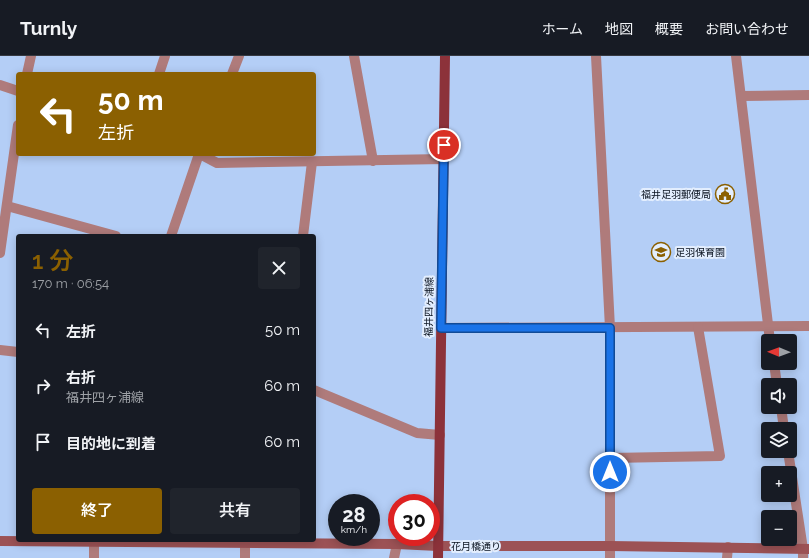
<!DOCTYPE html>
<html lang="ja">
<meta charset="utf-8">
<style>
:root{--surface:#171b24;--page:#20242c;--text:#f1f3f6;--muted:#9ea1a6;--line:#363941;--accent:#8b6001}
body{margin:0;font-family:Raleway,"Noto Sans JP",sans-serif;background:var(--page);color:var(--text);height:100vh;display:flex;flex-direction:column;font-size:15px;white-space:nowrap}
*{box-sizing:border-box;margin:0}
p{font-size:13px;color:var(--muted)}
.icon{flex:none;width:22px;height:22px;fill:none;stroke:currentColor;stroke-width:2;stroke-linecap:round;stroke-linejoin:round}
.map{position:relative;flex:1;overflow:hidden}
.panel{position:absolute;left:16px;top:178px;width:300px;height:308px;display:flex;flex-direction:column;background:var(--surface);border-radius:4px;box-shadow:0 2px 10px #0003}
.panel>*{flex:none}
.top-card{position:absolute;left:16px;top:16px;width:300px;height:84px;border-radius:4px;box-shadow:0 2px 10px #0003;background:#8b6001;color:#fff;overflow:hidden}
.needle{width:26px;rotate:271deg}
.controls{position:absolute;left:761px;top:278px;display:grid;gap:8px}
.controls a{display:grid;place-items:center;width:36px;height:36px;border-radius:4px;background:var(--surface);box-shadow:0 2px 10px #0003;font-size:20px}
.speed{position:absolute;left:328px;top:438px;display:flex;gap:8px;font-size:20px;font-weight:700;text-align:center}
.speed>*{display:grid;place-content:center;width:52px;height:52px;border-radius:50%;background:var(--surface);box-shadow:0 2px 10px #0003;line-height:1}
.speed small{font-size:10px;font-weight:400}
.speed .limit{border:6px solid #d22;background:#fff;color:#111}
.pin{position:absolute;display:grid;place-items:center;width:34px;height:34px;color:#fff;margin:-17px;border:2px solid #fff;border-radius:50%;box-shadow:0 1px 4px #0007}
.me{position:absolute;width:44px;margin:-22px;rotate:0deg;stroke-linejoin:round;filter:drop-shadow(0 0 3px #0008)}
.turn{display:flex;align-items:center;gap:14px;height:84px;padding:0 16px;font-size:18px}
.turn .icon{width:52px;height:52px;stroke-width:2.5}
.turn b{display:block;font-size:28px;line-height:34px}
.round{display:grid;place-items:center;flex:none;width:42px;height:42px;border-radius:4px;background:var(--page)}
.head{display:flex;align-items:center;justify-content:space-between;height:68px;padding:0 16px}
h1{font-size:24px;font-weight:600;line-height:30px;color:var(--accent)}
.cta{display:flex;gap:8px;margin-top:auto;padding:8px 16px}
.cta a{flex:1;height:46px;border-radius:4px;background:var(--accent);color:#fff;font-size:16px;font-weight:600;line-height:46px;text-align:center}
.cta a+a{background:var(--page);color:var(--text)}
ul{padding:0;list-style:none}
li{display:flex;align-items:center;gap:12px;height:56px;padding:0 16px}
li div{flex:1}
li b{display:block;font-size:15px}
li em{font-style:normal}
header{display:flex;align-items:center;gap:24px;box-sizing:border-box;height:56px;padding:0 20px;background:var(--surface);border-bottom:1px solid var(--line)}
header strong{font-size:19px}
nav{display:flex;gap:22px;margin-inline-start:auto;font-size:14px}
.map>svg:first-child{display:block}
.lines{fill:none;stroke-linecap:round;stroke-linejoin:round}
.street{stroke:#af7b7b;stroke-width:10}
.secondary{stroke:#9c5255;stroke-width:10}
.primary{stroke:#8c323a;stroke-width:10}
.route-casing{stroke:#114b97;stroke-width:10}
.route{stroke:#1a73e8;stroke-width:7}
.labels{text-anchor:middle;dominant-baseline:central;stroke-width:4;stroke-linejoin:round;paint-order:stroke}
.poi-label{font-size:10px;fill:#07101d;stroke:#e3eefe;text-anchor:end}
.street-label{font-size:10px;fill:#07101d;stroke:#e3eefe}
</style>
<header>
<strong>Turnly</strong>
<nav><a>ホーム</a><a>地図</a><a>概要</a><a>お問い合わせ</a></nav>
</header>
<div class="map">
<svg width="809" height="502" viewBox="0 0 809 502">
<rect width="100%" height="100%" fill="#b4cef6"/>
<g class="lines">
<g class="street">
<path d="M354 0 373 105"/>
<path d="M596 0 610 272V502"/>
<path d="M736 0 770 285"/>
<path d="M27 18 31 0"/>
<path d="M159 18 165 0"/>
<path d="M232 18 239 0"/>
<path d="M0 29 18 35"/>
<path d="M741 40 809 39"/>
<path d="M200 98 217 107 444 103"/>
<path d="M7 150 116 180"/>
<path d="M171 180 199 98"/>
<path d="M303 180 312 106"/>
<path d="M0 197 18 69"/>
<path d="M441 272 809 270"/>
<path d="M0 294 18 296"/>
<path d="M774 307 777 329"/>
<path d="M314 334 417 377 440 379"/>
<path d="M781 351 784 373"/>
<path d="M788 395 803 493V502"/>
<path d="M610 402 720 400 698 271"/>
<path d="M94 502V484"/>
<path d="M245 502V487"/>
<path d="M394 502 397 488"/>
<path d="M727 502 728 491"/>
</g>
<path class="secondary" d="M0 485 397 488 438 490H610L809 493"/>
<path class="primary" d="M438 502 445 0"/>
</g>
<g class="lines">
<g class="route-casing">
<path id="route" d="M444 89 441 272H610V416"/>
</g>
<use href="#route" class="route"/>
</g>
<defs>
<g id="civic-ring" transform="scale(1)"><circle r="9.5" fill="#e3eefe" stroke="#8b6001" stroke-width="1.5"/><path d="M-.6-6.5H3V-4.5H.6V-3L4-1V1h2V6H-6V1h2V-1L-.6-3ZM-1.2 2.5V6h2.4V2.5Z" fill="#8b6001"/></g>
<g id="school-ring" transform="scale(1)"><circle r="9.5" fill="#e3eefe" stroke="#8b6001" stroke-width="1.5"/><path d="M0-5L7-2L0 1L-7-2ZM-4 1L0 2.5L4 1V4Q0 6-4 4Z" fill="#8b6001"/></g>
</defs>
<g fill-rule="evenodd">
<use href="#civic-ring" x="725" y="138"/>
<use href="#school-ring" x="661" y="196"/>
</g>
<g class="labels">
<g class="poi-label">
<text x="711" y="138">福井足羽郵便局</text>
<text x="675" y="196" text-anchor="start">足羽保育園</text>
</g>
<g class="street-label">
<text transform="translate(429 251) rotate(-89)">福井四ヶ浦線</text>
<text x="476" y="490">花月橋通り</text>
</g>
</g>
</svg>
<div class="controls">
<a><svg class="needle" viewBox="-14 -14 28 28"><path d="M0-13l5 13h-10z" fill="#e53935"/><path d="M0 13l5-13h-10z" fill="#9ea1a6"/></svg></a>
<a><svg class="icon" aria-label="sound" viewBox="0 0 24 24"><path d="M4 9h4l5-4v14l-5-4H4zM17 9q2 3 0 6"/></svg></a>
<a><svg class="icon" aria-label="layers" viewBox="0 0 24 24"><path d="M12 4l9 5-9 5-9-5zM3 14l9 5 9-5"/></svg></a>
<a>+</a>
<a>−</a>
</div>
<div class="speed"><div>28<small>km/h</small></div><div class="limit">30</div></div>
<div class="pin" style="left:444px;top:89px;background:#d93025"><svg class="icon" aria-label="arrive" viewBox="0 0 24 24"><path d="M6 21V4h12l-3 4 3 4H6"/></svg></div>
<svg class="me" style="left:610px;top:416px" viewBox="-20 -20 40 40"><circle r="17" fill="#1a73e8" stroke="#fff" stroke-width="3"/><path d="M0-11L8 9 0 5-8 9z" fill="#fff"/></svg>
<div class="top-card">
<div class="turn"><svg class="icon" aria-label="left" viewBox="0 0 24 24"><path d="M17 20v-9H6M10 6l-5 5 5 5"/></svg><div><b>50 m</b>左折</div></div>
</div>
<section class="panel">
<div class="head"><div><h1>1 分</h1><p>170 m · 06:54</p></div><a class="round"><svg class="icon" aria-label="close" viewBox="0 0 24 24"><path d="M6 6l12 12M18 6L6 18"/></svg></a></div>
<ul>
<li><svg class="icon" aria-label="left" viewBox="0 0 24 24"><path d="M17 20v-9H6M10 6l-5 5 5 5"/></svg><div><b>左折</b></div><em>50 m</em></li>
<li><svg class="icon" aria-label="right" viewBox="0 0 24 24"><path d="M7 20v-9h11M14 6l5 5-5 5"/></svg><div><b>右折</b><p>福井四ヶ浦線</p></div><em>60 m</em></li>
<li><svg class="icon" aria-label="arrive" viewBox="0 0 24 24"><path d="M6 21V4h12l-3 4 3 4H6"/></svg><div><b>目的地に到着</b></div><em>60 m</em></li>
</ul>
<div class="cta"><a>終了</a><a>共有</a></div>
</section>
</div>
